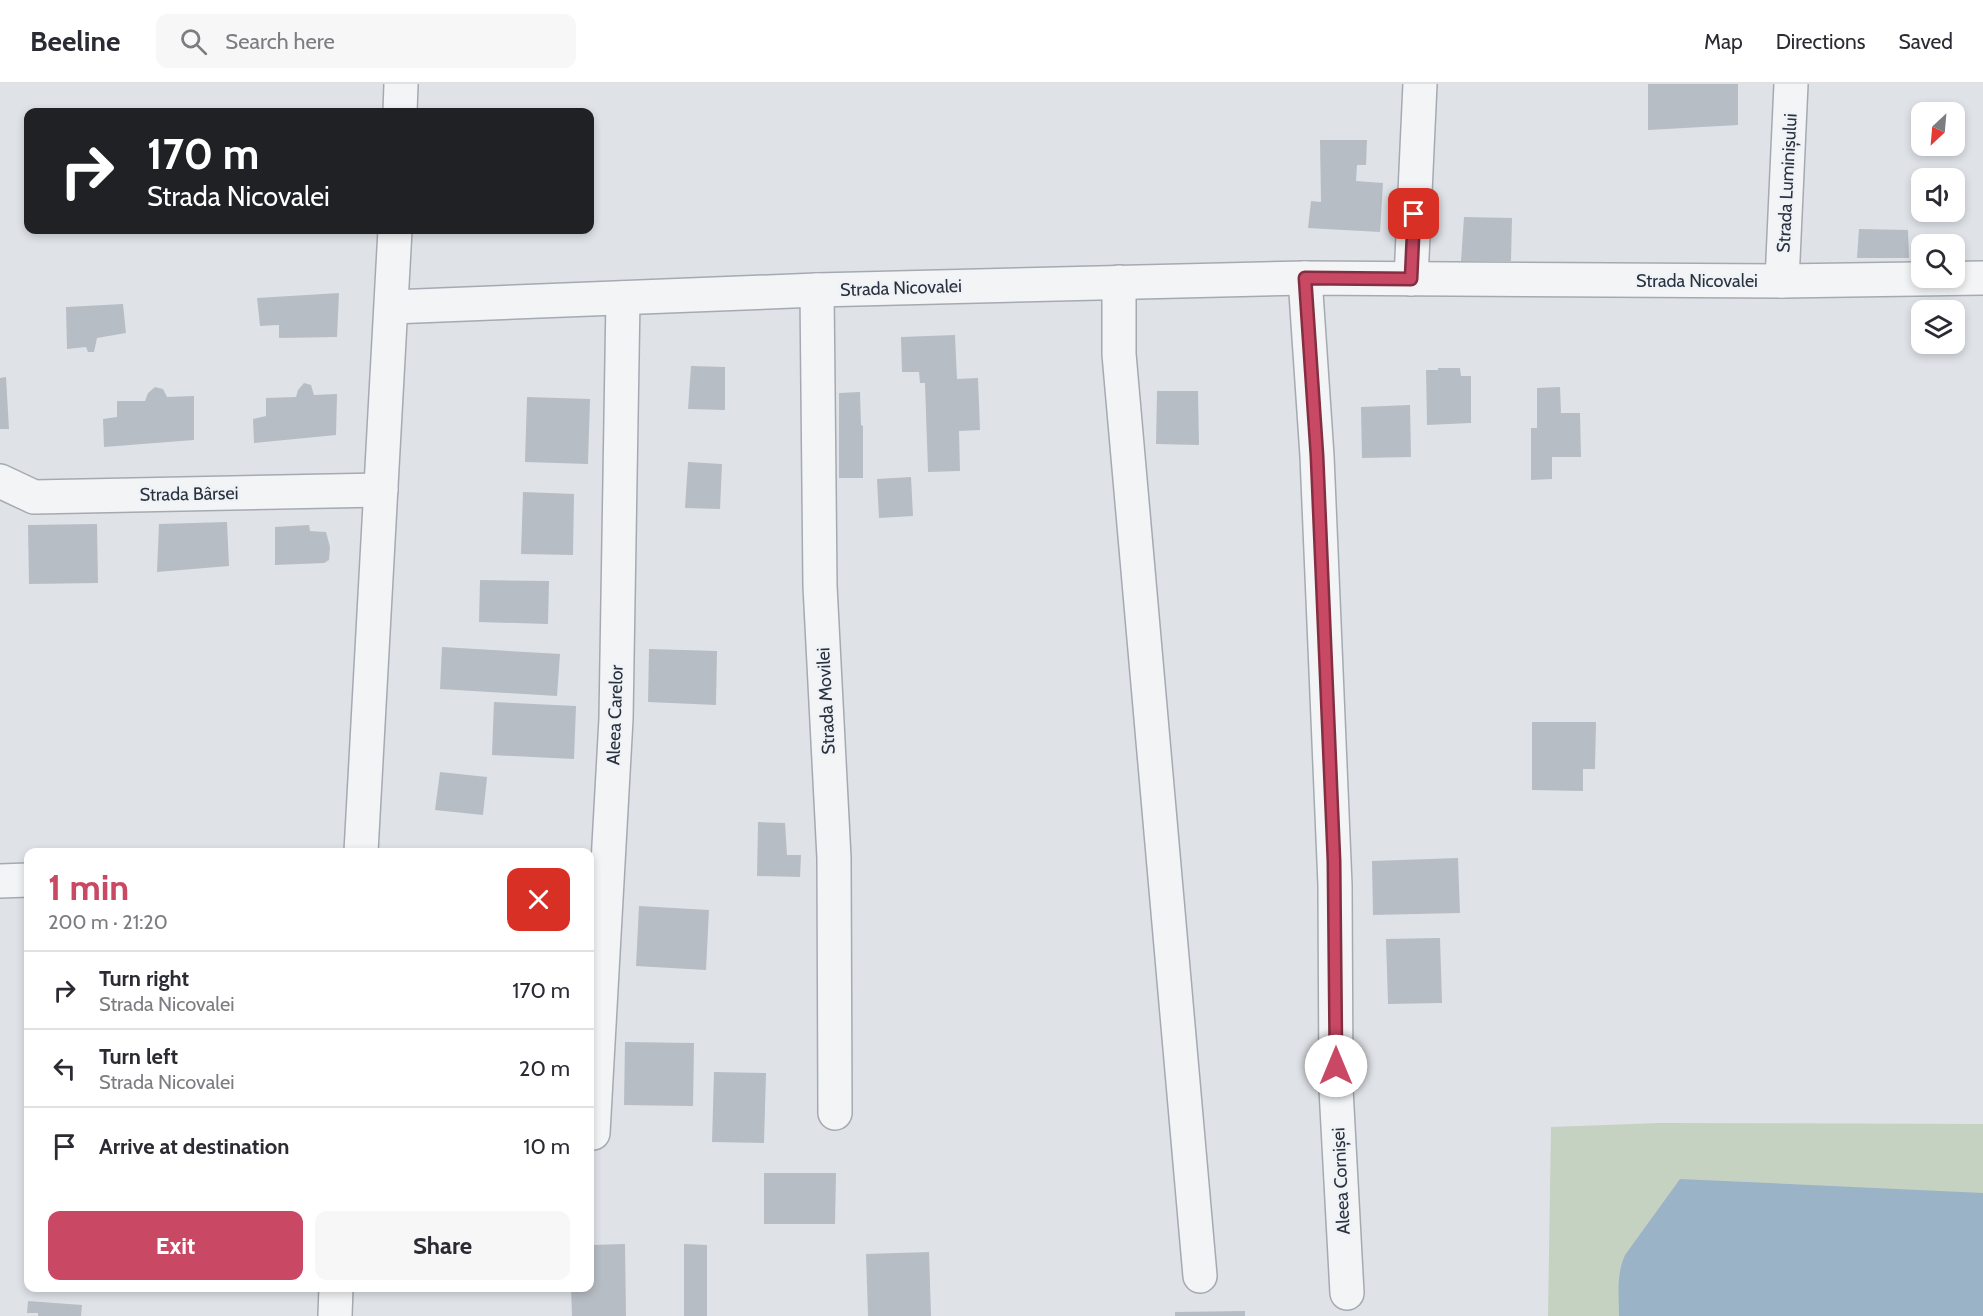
<!DOCTYPE html>
<meta charset="utf-8">
<style>
:root{--surface:#fff;--page:#f7f7f7;--text:#2b2b33;--muted:#7c7c81;--line:#e1e1e2;--accent:#c94864}
body{margin:0;font-family:Cabin,sans-serif;background:var(--page);color:var(--text);height:100vh;display:flex;flex-direction:column;font-size:22px;white-space:nowrap}
*{box-sizing:border-box;margin:0}
p{font-size:20px;color:var(--muted)}
.icon{flex:none;width:33px;height:33px;fill:none;stroke:currentColor;stroke-width:2;stroke-linecap:round;stroke-linejoin:round}
.map{position:relative;flex:1;overflow:hidden}
.panel{position:absolute;left:24px;top:764px;width:570px;height:444px;display:flex;flex-direction:column;background:var(--surface);border-radius:12px;box-shadow:0 3px 9px #0003}
.panel>*{flex:none}
.banner{position:absolute;left:24px;top:24px;width:570px;height:126px;border-radius:12px;box-shadow:0 3px 9px #0003;background:#202124;color:#fff;overflow:hidden}
.needle{width:39px;rotate:206deg}
.buttons{position:absolute;left:1911px;top:18px;display:grid;gap:12px}
.buttons a{display:grid;place-items:center;width:54px;height:54px;border-radius:12px;background:var(--surface);box-shadow:0 3px 9px #0003;font-size:30px}
.pin{position:absolute;display:grid;place-items:center;width:51px;height:51px;color:#fff;margin:-26px;border-radius:12px;box-shadow:0 3px 9px #0006}
.me{position:absolute;width:66px;margin:-33px;rotate:0deg;stroke-linejoin:round;filter:drop-shadow(0 0 4px #0008)}
.turn{display:flex;align-items:center;gap:21px;height:126px;padding:0 24px;font-size:27px}
.turn .icon{width:78px;height:78px;stroke-width:2.5}
.turn b{display:block;font-size:42px;line-height:51px}
.round{display:grid;place-items:center;flex:none;width:63px;height:63px;border-radius:12px;background:var(--page)}
.headline{display:flex;align-items:center;justify-content:space-between;height:102px;padding:0 24px}
h1{font-size:36px;font-weight:800;line-height:45px;color:var(--accent)}
.action{display:flex;gap:12px;margin-top:auto;padding:12px 24px}
.action a{flex:1;height:69px;border-radius:12px;background:var(--accent);color:#fff;font-size:24px;font-weight:800;line-height:69px;text-align:center}
.action a+a{background:var(--page);color:var(--text)}
ul{padding:0;list-style:none}
li{display:flex;align-items:center;gap:18px;height:78px;padding:0 24px;border-top:2px solid var(--line)}
li div{flex:1}
li b{display:block;font-size:22px}
li em{font-style:normal}
header{display:flex;align-items:center;gap:36px;box-sizing:border-box;height:84px;padding:0 30px;background:var(--surface);border-bottom:2px solid var(--line)}
header strong{font-size:28px}
nav{display:flex;gap:33px;margin-inline-start:auto;font-size:21px}
.search{width:420px;height:54px;background:var(--page);display:flex;align-items:center;gap:15px;box-sizing:border-box;padding:0 21px;border-radius:12px;color:var(--muted);font-size:22px}
.map>svg:first-child{display:block}
.green{fill:#c6d2c1}
.water{fill:#9bb3c7}
.building{fill:#b7bdc4}
.lines{fill:none;stroke-linecap:round;stroke-linejoin:round}
.minor-casing{stroke:#a5aab2;stroke-width:36}
.minor{stroke:#f2f4f6;stroke-width:33}
.route-casing{stroke:#832f41;stroke-width:15}
.route{stroke:#c94864;stroke-width:10}
.labels{text-anchor:middle;dominant-baseline:central;stroke-width:4.5;stroke-linejoin:round;paint-order:stroke}
.street-label{font-size:18px;fill:#29323e;stroke:#eff2f6}
</style>
<header>
<strong>Beeline</strong>
<div class="search"><svg class="icon" aria-label="search" viewBox="0 0 24 24"><circle cx="10" cy="10" r="6"/><path d="M15 15l6 6"/></svg>Search here</div>
<nav><a>Map</a><a>Directions</a><a>Saved</a></nav>
</header>
<div class="map">
<svg width="1983" height="1232" viewBox="0 0 1983 1232">
<rect width="100%" height="100%" fill="#dfe3e8"/>
<path class="green" d="M1659 1039 1983 1040V1232H1548L1551 1043Z"/>
<path class="water" d="M1680 1095 1983 1109V1232H1619C1619 1211 1616 1191 1625 1171Z"/>
<g class="building">
<path d="M1648 0H1738V41L1648 46Z"/>
<path d="M1320 56H1367L1366 81H1357L1356 97 1383 99 1380 148 1308 144 1311 117 1321 118Z"/>
<path d="M1464 133 1512 134 1511 177H1461Z"/>
<path d="M1859 145 1908 146 1909 174H1857Z"/>
<path d="M339 209 337 253 279 254V241L260 242 257 214Z"/>
<path d="M123 220 126 249 97 254 94 268H88L86 263 67 265 66 223Z"/>
<path d="M955 251 957 295 978 294 980 346 959 347 960 387 928 388 925 299H920L919 288H902L901 253Z"/>
<path d="M691 282 725 283V326L688 325Z"/>
<path d="M1438 284H1460L1461 292H1471V339L1427 341 1426 286H1438Z"/>
<path d="M6 293 9 345H0V294Z"/>
<path d="M304 299 311 301 314 311 337 310 336 351 254 359 253 335 266 332V314L296 313 298 306Z"/>
<path d="M155 303 163 305 167 313 194 312V356L104 363 103 335 117 333V317H145L148 309Z"/>
<path d="M1560 303 1561 329H1580L1581 373H1552V395L1531 396V344H1537V304Z"/>
<path d="M1157 307H1198L1199 361 1156 360Z"/>
<path d="M860 308 861 341 863 342V394H839V309Z"/>
<path d="M527 313 590 315 588 380 525 378Z"/>
<path d="M1410 321 1411 373 1362 374 1361 323Z"/>
<path d="M688 378 722 380 720 425 685 424Z"/>
<path d="M911 393 913 432 879 434 877 395Z"/>
<path d="M523 408 574 410 573 471 521 470Z"/>
<path d="M227 438 229 482 157 488 159 440Z"/>
<path d="M97 440 98 499 29 500 28 441Z"/>
<path d="M309 441 310 447 326 448 330 463 329 476 324 479 275 481V443Z"/>
<path d="M480 496 549 497 548 540 479 538Z"/>
<path d="M442 563 560 570 557 612 440 605Z"/>
<path d="M649 565 717 567 716 621 648 618Z"/>
<path d="M494 618 576 622 574 675 492 671Z"/>
<path d="M1532 638H1596L1595 685H1583V707L1532 706Z"/>
<path d="M440 688 487 693 483 731 435 726Z"/>
<path d="M758 738 785 739 787 771H801L800 793 757 792Z"/>
<path d="M1458 774 1460 829 1373 831 1372 777Z"/>
<path d="M639 822 709 826 706 886 636 882Z"/>
<path d="M1440 854 1442 919 1388 920 1386 855Z"/>
<path d="M625 958 694 959 693 1022 624 1021Z"/>
<path d="M714 988 766 989 764 1059 712 1058Z"/>
<path d="M764 1089H836L835 1140H764Z"/>
<path d="M625 1160 626 1232H572L571 1203H590V1161Z"/>
<path d="M684 1160 707 1161V1232H684Z"/>
<path d="M929 1168 931 1232H868L866 1170Z"/>
<path d="M28 1217 82 1221 81 1232H38V1229H27Z"/>
<path d="M1245 1227V1232H1175V1228Z"/>
</g>
<g class="lines">
<g class="minor-casing">
<g id="minor">
<path d="M400 28 401 0"/>
<path d="M1305 194 1317 372 1335 801 1336 1005 1347 1209"/>
<path d="M1411 195 1420 0"/>
<path d="M1782 197 1791 0"/>
<path d="M1119 198V270L1200 1192"/>
<path d="M817 206 820 502 834 774 835 1029"/>
<path d="M392 223 817 206 1305 194 1782 197 1983 194"/>
<path d="M0 397 34 413 381 406"/>
<path d="M361 768 395 146"/>
<path d="M0 797 28 796"/>
<path d="M593 1049 616 635 623 214"/>
<path d="M335 1232 336 1203"/>
</g>
</g>
<use href="#minor" class="minor"/>
</g>
<g class="lines">
<g class="route-casing">
<path id="route" d="M1336 982 1334 777 1317 372 1305 194 1411 195 1414 130"/>
</g>
<use href="#route" class="route"/>
</g>
<g class="labels">
<g class="street-label">
<text transform="translate(1787 99) rotate(-87)">Strada Luminișului</text>
<text x="1697" y="197">Strada Nicovalei</text>
<text transform="translate(901 204) rotate(-2)">Strada Nicovalei</text>
<text transform="translate(189 410) rotate(-1)">Strada Bârsei</text>
<text transform="translate(826 617) rotate(-93)">Strada Movilei</text>
<text transform="translate(615 631) rotate(-88)">Aleea Carelor</text>
<text transform="translate(1341 1097) rotate(-93)">Aleea Cornișei</text>
</g>
</g>
</svg>
<div class="buttons">
<a><svg class="needle" viewBox="-14 -14 28 28"><path d="M0-13l5 13h-10z" fill="#e53935"/><path d="M0 13l5-13h-10z" fill="#7c7c81"/></svg></a>
<a><svg class="icon" aria-label="sound" viewBox="0 0 24 24"><path d="M4 9h4l5-4v14l-5-4H4zM17 9q2 3 0 6"/></svg></a>
<a><svg class="icon" aria-label="search" viewBox="0 0 24 24"><circle cx="10" cy="10" r="6"/><path d="M15 15l6 6"/></svg></a>
<a><svg class="icon" aria-label="layers" viewBox="0 0 24 24"><path d="M12 4l9 5-9 5-9-5zM3 14l9 5 9-5"/></svg></a>
</div>
<div class="pin" style="left:1414px;top:130px;background:#d93025"><svg class="icon" aria-label="arrive" viewBox="0 0 24 24"><path d="M6 21V4h12l-3 4 3 4H6"/></svg></div>
<svg class="me" style="left:1336px;top:982px" viewBox="-20 -20 40 40"><circle r="19" fill="#fff"/><path d="M0-13L10 11 0 6-10 11z" fill="#c94864"/></svg>
<div class="banner">
<div class="turn"><svg class="icon" aria-label="right" viewBox="0 0 24 24"><path d="M7 20v-9h11M14 6l5 5-5 5"/></svg><div><b>170 m</b>Strada Nicovalei</div></div>
</div>
<section class="panel">
<div class="headline"><div><h1>1 min</h1><p>200 m · 21:20</p></div><a class="round" style="background:#d93025;color:#fff"><svg class="icon" aria-label="close" viewBox="0 0 24 24"><path d="M6 6l12 12M18 6L6 18"/></svg></a></div>
<ul>
<li><svg class="icon" aria-label="right" viewBox="0 0 24 24"><path d="M7 20v-9h11M14 6l5 5-5 5"/></svg><div><b>Turn right</b><p>Strada Nicovalei</p></div><em>170 m</em></li>
<li><svg class="icon" aria-label="left" viewBox="0 0 24 24"><path d="M17 20v-9H6M10 6l-5 5 5 5"/></svg><div><b>Turn left</b><p>Strada Nicovalei</p></div><em>20 m</em></li>
<li><svg class="icon" aria-label="arrive" viewBox="0 0 24 24"><path d="M6 21V4h12l-3 4 3 4H6"/></svg><div><b>Arrive at destination</b></div><em>10 m</em></li>
</ul>
<div class="action"><a>Exit</a><a>Share</a></div>
</section>
</div>
